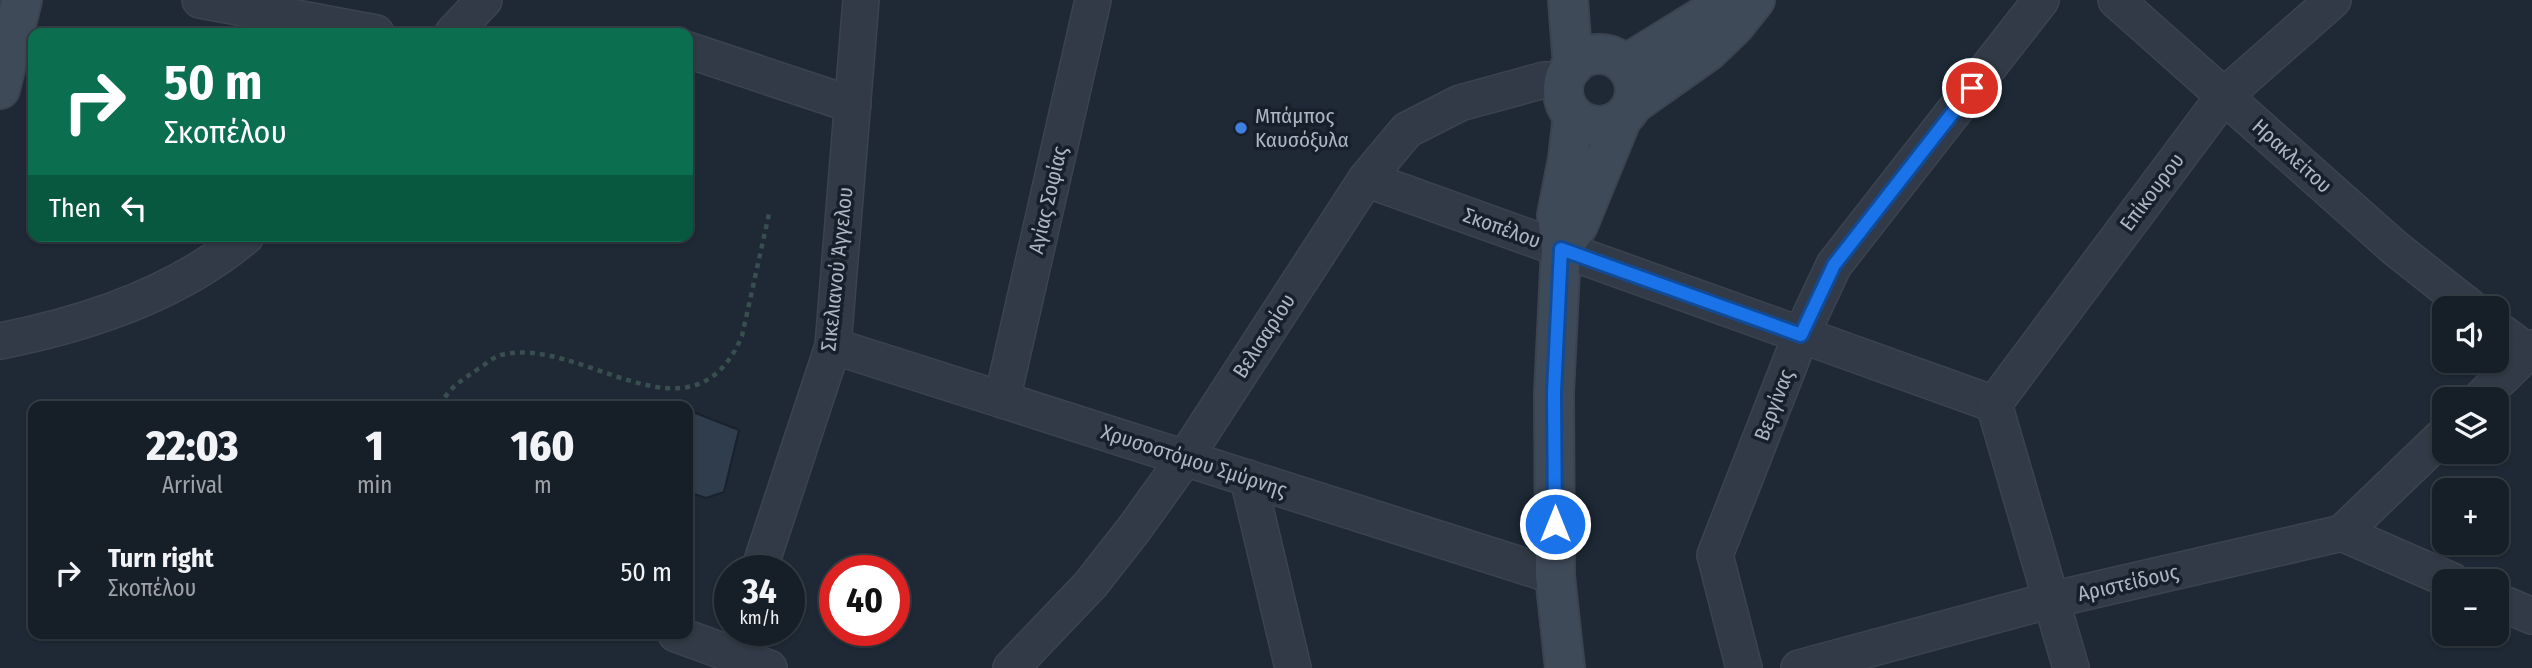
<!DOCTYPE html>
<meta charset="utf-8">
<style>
:root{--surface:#161f28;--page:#1f2730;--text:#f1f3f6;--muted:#9ea2a8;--line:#353d45}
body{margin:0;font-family:"Fira Sans Condensed",sans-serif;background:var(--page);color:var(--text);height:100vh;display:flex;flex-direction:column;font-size:26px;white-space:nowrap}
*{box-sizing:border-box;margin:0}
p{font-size:23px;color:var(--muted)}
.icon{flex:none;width:38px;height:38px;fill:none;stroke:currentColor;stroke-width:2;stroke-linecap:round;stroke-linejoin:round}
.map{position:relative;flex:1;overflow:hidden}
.details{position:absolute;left:28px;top:401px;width:665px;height:238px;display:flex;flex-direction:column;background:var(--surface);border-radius:14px;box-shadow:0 2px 5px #0004,0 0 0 2px var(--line)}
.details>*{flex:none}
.hud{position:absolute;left:28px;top:28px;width:665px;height:214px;border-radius:14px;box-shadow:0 2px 5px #0004,0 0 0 2px var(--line);background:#0b6e4f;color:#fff;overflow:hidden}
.fabs{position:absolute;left:2432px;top:296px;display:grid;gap:14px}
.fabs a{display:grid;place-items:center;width:77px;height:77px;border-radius:14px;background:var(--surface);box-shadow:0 2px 5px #0004,0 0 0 2px var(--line);font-size:35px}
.speed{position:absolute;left:714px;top:555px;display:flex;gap:14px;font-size:35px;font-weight:700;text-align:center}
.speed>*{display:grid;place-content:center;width:91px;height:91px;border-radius:50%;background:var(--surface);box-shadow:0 2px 5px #0004,0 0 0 2px var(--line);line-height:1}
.speed small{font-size:18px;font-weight:400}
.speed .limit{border:10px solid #d22;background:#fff;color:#111}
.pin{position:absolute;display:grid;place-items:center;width:60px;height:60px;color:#fff;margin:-30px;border:4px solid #fff;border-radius:50%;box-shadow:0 2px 7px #0007}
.me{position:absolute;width:77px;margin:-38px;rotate:0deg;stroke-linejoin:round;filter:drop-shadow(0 0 5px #0008)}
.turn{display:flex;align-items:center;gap:24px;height:147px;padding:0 21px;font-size:32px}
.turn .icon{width:91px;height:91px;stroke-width:2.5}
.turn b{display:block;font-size:49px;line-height:60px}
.then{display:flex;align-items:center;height:66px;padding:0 21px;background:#0003;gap:14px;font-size:26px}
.eta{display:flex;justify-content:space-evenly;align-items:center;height:119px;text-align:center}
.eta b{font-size:42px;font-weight:800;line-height:49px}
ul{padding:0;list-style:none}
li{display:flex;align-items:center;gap:21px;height:105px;padding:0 21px}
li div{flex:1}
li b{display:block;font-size:26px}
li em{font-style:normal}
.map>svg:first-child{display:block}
.building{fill:#303d4c;stroke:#19212c;stroke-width:2}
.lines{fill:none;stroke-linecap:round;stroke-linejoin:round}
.street-casing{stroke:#3b434f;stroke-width:38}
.secondary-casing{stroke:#3b434f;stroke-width:42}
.path{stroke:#384e4f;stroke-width:4.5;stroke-dasharray:5 5;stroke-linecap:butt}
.street{stroke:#313a46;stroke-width:35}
.secondary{stroke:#3f4a59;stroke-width:38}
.route-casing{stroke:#114b97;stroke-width:18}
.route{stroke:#1a73e8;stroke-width:12}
.shop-dot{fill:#3f7fe0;stroke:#171f2a;stroke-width:2.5}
.labels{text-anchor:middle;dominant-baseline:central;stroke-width:7;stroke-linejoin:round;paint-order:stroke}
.poi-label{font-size:21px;fill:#abb5c3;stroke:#171f2a;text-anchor:start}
.street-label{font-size:21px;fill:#abb5c3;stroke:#171f2a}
</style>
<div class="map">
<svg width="2532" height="668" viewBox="0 0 2532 668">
<rect width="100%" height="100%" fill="#1e2935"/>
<path class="building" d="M688 410 739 430 724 492 706 498 688 492Z"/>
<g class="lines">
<g class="street-casing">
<g id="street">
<path d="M200 0 376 33"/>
<path d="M2116 0 2395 248 2471 308"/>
<path d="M453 33 484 0"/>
<path d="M688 50 853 105"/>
<path d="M1366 179 1994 404"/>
<path d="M2497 329 2532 355"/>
<path d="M0 341C87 324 178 294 246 236"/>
<path d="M833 346 1555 576"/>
<path d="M2480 399 2532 348"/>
<path d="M1002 400 1093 0"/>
<path d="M1994 404 2224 96 2333 0"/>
<path d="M1994 404 2071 668"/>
<path d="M1248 478 1293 668"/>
<path d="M2342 533 2445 434"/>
<path d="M759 570 833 346 861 0"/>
<path d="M2497 601 2532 616"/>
<path d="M676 634 769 668"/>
<path d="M1011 668 1091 584 1134 529 1185 458 1366 179 1407 130 1460 103 1544 80H1565"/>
<path d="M1744 668 1715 555 1801 335 1834 265 2041 0"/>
<path d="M1799 668 2051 600 2342 533 2452 581"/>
</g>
</g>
<g class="secondary-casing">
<g id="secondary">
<path d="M1568 0 1573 66"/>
<circle cx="1599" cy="90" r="36"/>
<path d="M1625 65 1714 10 1744 0"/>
<path d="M0 89 22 0"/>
<path d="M1633 104 1708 51 1735 25 1755 0"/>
<path d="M1562 248 1578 225 1621 120"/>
<path d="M1565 668 1555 576 1554 393 1561 249 1557 215 1568 159 1573 115"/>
</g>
</g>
<path class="path" d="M440 406C449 387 461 381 478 369 485 365 493 357 501 355 581 334 692 453 742 336L769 214"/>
<use href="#street" class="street"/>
<use href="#secondary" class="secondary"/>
</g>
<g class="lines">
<g class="route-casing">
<path id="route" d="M1555 524 1554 393 1561 249 1801 335 1834 265 1972 88"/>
</g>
<use href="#route" class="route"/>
</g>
<circle class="shop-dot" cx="1241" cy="128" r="7"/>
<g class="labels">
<g class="poi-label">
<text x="1255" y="116">Μπάμπος<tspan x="1255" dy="24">Καυσόξυλα</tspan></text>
</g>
<g class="street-label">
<text transform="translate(2292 156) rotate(42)">Ηρακλείτου</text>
<text transform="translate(2152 192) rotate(-53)">Επίκουρου</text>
<text transform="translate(1048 200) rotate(-77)">Αγίας Σοφίας</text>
<text transform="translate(1502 228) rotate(20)">Σκοπέλου</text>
<text transform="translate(837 269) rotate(-84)">Σικελιανού Άγγελου</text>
<text transform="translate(1264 336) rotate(-57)">Βελισαρίου</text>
<text transform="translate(1774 405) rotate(-69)">Βεργίνας</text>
<text transform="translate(1194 461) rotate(18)">Χρυσοστόμου Σμύρνης</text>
<text transform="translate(2128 583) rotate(-13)">Αριστείδους</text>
</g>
</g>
</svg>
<div class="fabs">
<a><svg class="icon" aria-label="sound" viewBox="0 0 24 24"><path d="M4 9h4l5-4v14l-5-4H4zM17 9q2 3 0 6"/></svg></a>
<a><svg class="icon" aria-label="layers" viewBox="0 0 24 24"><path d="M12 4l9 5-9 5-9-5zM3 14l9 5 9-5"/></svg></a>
<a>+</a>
<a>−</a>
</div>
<div class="speed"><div>34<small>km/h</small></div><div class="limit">40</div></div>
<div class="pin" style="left:1972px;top:88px;background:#d93025"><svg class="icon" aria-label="arrive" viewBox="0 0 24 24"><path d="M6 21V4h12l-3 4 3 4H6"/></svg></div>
<svg class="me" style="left:1555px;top:524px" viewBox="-20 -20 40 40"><circle r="17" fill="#1a73e8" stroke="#fff" stroke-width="3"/><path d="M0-11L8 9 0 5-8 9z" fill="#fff"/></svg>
<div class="hud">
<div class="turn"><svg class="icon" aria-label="right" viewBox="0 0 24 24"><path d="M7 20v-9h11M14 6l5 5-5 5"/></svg><div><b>50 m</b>Σκοπέλου</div></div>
<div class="then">Then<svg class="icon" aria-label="left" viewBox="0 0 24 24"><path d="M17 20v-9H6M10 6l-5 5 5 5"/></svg></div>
</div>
<section class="details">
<div class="eta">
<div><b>22:03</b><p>Arrival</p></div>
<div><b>1</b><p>min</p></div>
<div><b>160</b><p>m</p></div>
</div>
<ul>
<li><svg class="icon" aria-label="right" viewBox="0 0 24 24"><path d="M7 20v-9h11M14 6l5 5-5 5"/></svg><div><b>Turn right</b><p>Σκοπέλου</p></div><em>50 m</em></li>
</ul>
</section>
</div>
